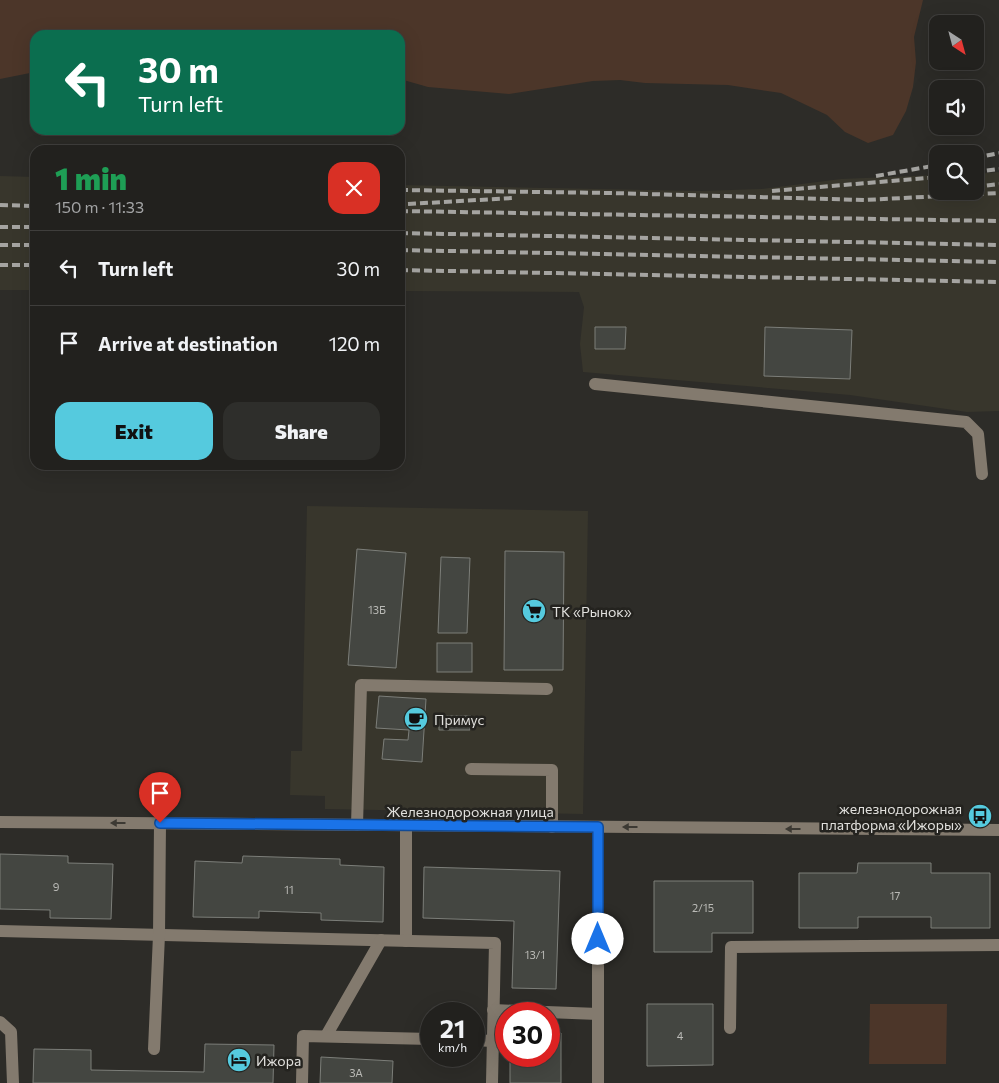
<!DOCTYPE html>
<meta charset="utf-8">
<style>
:root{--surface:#22211e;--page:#2e2e2b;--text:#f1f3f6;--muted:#a2a3a4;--line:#3f3e3c;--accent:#55cade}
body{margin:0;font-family:Commissioner,sans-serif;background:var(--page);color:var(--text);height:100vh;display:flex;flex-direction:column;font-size:19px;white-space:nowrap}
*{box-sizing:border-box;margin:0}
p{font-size:16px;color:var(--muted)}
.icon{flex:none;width:28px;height:28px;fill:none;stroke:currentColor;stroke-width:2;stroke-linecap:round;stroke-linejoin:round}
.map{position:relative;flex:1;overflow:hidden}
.drawer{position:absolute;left:30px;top:145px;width:375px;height:325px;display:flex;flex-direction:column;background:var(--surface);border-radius:15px;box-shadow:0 5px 20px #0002,0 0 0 1px var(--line)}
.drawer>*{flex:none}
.guide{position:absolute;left:30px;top:30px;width:375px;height:105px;border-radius:15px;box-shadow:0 5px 20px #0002,0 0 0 1px var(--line);background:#0b6e4f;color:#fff;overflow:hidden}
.needle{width:32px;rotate:144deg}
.tools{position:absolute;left:929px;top:15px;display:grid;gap:10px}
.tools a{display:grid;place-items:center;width:55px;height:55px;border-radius:10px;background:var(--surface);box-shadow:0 5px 20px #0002,0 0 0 1px var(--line);font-size:25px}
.speed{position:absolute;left:420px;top:1002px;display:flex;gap:10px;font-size:25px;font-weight:700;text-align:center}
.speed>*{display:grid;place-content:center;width:65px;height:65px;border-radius:50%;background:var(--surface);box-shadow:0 5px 20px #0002,0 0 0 1px var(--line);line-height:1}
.speed small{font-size:12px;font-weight:400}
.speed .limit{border:8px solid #d22;background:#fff;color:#111}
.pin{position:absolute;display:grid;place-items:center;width:42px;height:42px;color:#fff;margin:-51px -21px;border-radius:50% 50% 50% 0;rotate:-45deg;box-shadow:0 0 5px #0007}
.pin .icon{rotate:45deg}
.me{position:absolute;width:55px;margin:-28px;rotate:0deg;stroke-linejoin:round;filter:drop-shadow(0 0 4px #0008)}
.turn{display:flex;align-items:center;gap:18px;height:105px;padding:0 25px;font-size:22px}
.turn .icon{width:65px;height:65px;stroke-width:2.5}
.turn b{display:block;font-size:35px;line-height:42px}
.round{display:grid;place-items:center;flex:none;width:52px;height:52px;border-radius:15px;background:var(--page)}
.summary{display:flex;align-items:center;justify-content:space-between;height:85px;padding:0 25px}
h1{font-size:30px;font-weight:800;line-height:38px;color:#1e9e55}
.primary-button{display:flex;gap:10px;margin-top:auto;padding:10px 25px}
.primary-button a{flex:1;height:58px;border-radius:15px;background:var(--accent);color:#111;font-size:20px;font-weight:800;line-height:58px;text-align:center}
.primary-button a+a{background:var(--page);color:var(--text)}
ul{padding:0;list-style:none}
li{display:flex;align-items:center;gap:15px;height:75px;padding:0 25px;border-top:1px solid var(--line)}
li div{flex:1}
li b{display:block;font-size:19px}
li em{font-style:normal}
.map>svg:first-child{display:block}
.built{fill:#38362c}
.green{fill:#4c3629}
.building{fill:#444641;stroke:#7c7e79}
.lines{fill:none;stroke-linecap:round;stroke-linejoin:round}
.minor{stroke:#837a6e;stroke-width:12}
.rail{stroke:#a5a4a1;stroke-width:4;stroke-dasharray:8 4;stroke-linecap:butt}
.oneway{fill:#3c3933}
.route-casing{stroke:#114b97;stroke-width:12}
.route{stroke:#1a73e8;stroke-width:9}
.labels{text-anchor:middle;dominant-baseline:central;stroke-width:5;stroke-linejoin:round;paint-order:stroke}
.number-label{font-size:11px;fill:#babab6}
.poi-label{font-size:14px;fill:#e1e0dd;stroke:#24231f;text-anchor:start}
.street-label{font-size:14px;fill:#e1e0dd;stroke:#24231f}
</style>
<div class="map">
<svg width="999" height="1083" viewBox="0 0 999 1083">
<rect width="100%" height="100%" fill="#2d2c28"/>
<g class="built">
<path d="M999 172V411L967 412 850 395 583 372 580 344 584 307 579 292 400 291V185L700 191 761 189 841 179 937 175 938 191H975V174Z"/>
<path d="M0 176 35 177V290H0Z"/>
<path d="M307 506 588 511 583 814 325 809V796L290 795 291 751H302Z"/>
</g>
<g class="green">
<path d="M0 0H923L914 37 916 62 913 87 906 111 893 135 868 143 845 132 827 115 781 93 728 85 645 83 620 80 593 81 509 94 428 87 400 79V35H35V72L0 79Z"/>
<path d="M870 1004H947L946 1064H869Z"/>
</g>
<g class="building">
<path d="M595 327H626L625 349H595Z"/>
<path d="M765 327 852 330 850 379 764 376Z"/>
<path d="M357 549 406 553 396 668 348 665Z"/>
<path d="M505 551 564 552 563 670H504Z"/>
<path d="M441 557 470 558 467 633H438Z"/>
<rect x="437" y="643" width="35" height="29"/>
<path d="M379 696 426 699 422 762 382 759 384 739 408 740 409 730 376 728Z"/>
<path d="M439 716H471L470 730H439Z"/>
<path d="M0 854 68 856V863L113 864 111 919 50 918V910L0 909Z"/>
<path d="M243 856 340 859V865L384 867 383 922 321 920V913L259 911V918L193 917 195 861 242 863Z"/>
<path d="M858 863H931V873H990V928H931V917H858V928H799V873H857Z"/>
<path d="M424 867 560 871 556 989 512 988 514 921 423 918Z"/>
<path d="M654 881H753V933H712V952H654Z"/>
<path d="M647 1004H713V1065L647 1066Z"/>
<path d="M549 1033H561V1083H510V1056H549Z"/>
<path d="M205 1044 274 1045 273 1083H33L34 1049 91 1050V1070L204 1072Z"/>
<path d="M321 1057 393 1061 392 1083H320Z"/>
</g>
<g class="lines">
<g class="minor">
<path d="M595 384 966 422 978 434 982 474"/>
<path d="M471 769 552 770V827"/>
<path d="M0 822 999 830"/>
<path d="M357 825 361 685 547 689"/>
<path d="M406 826V941"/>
<path d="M0 931 495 943 492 1083"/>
<path d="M493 1010 598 1014"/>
<path d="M0 1022 11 1032 13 1083"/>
<path d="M730 1028 731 947 999 945"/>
<path d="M326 1036 381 940"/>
<path d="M474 1040 492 1041"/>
<path d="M154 1049 159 935 160 823"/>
<path d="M302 1083 303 1036 431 1039"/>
<path d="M598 1083V827"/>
</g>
<g class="rail">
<path d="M975 158 999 153"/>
<path d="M975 172 999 169"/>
<path d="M876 176 938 165"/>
<path d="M975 187 999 184"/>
<path d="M400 190 611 193 865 200 999 193"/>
<path d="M772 191 938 177"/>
<path d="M408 204 513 198"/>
<path d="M0 205 35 206"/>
<path d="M400 211 999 221"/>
<path d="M0 227H35"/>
<path d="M400 233 999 245"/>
<path d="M0 245H35"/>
<path d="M400 250 999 262"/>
<path d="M0 265H35"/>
<path d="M400 270 999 282"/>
</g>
</g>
<defs><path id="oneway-solid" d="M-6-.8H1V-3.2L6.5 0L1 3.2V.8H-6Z" transform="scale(1.25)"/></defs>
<g class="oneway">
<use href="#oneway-solid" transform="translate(118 823) rotate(-180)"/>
<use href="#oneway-solid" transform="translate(630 827) rotate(-180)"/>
<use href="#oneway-solid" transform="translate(793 829) rotate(-180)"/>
</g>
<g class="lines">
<g class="route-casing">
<path id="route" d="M160 823 598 827V939"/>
</g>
<use href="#route" class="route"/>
</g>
<defs>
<g id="supermarket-disc" transform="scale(1.25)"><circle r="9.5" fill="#55cade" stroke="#24231f"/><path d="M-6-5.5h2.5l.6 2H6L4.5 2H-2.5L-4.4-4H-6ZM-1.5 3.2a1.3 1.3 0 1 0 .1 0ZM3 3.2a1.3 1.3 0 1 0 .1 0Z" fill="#111"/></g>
<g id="cafe-disc" transform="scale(1.25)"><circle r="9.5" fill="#55cade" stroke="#24231f"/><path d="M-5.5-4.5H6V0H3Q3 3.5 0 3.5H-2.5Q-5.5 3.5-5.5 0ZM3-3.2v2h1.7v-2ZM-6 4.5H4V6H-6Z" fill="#111"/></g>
<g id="bus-disc" transform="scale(1.25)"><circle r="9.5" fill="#55cade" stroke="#24231f"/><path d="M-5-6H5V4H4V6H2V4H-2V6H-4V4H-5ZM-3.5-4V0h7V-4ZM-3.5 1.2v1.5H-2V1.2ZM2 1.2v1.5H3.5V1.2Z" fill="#111"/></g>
<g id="hotel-disc" transform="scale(1.25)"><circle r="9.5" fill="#55cade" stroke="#24231f"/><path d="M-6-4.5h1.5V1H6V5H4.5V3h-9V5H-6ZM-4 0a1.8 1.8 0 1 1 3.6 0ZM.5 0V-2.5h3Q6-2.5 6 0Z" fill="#111"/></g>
</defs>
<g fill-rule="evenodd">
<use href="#supermarket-disc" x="534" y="611"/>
<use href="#cafe-disc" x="416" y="719"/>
<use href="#bus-disc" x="980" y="816"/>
<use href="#hotel-disc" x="239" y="1060"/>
</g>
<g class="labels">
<g class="number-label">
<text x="377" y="609">13Б</text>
<text x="56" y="886">9</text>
<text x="289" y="889">11</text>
<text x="895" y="895">17</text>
<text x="703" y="907">2/15</text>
<text x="535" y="954">13/1</text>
<text x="680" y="1035">4</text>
<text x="356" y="1072">3А</text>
</g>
<g class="poi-label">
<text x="552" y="611">ТК «Рынок»</text>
<text x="434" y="719">Примус</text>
<text x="962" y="808" text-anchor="end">железнодорожная<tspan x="962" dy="16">платформа «Ижоры»</tspan></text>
<text x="256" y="1060">Ижора</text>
</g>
<g class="street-label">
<text x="470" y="811">Железнодорожная улица</text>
</g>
</g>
</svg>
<div class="tools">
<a><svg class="needle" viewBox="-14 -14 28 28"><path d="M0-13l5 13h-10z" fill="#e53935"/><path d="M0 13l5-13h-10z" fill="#a2a3a4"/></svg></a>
<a><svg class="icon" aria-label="sound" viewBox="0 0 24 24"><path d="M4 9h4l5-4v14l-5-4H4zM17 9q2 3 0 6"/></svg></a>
<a><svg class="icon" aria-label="search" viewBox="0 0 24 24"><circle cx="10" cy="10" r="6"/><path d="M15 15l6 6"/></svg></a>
</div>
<div class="speed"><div>21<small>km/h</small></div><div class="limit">30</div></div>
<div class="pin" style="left:160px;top:823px;background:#d93025"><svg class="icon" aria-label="arrive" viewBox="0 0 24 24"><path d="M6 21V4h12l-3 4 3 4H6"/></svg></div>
<svg class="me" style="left:598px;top:939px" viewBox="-20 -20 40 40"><circle r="19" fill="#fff"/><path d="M0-13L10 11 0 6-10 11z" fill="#1a73e8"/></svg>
<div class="guide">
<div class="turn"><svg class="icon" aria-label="left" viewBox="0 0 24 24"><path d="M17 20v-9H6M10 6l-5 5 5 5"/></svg><div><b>30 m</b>Turn left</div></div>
</div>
<section class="drawer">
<div class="summary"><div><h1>1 min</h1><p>150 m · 11:33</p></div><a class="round" style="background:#d93025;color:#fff"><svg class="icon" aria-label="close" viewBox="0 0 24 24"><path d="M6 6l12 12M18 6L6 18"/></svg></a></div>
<ul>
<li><svg class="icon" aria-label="left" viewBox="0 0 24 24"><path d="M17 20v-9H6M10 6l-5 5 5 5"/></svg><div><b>Turn left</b></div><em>30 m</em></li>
<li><svg class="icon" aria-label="arrive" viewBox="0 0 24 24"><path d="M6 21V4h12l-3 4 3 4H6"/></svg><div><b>Arrive at destination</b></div><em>120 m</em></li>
</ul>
<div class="primary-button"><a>Exit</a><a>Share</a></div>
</section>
</div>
